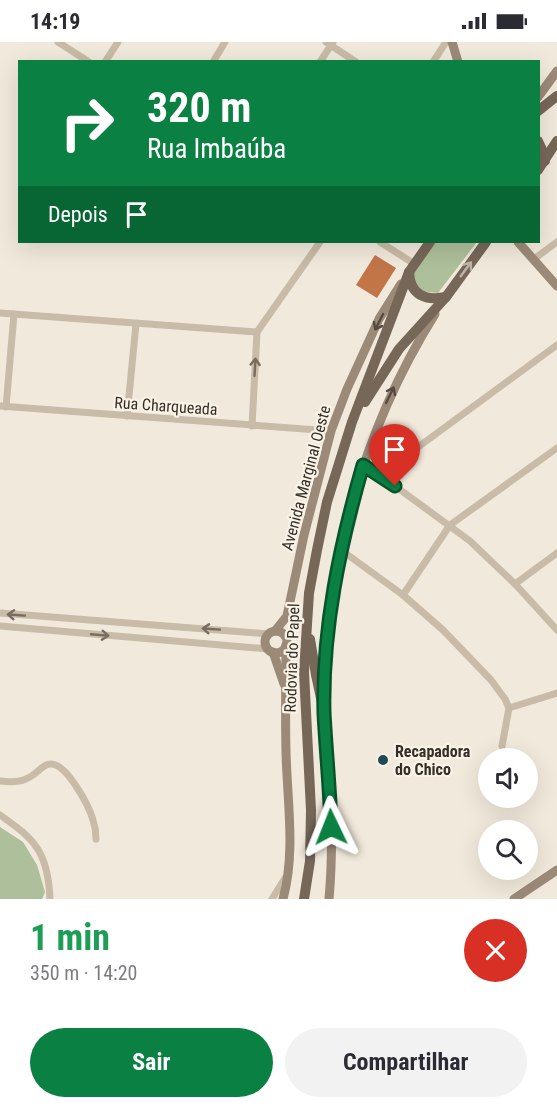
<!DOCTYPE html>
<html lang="pt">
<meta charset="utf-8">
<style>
:root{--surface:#fff;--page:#f2f2f3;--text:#2b2b33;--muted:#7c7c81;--accent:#0b8043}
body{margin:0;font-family:"Roboto Condensed",sans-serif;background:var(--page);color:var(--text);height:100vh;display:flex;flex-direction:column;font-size:22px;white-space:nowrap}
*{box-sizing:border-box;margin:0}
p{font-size:20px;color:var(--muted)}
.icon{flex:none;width:33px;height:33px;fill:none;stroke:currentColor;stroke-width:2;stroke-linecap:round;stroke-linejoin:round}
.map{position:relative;height:857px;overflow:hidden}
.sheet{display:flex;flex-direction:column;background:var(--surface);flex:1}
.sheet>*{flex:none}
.banner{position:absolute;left:18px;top:18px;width:522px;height:183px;border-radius:0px;box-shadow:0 6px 24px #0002;background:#0b8043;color:#fff;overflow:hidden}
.tools{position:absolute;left:478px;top:706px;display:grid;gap:12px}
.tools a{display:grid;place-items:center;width:60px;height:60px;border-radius:50%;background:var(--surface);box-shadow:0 6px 24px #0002;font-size:30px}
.pin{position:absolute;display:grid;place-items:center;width:51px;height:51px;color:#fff;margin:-62px -26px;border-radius:50% 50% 50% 0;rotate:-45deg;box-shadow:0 0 6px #0007}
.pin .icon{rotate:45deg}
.me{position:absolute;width:66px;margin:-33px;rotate:358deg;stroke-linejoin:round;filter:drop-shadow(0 0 4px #0008)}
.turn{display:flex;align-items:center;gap:21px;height:126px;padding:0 30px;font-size:27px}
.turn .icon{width:78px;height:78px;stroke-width:2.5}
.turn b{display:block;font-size:42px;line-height:51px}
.then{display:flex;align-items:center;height:57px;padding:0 30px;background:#0003;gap:12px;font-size:22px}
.round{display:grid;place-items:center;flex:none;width:63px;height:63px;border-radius:32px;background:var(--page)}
.head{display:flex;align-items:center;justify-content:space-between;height:102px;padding:0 30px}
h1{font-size:36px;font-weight:700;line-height:45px;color:#1e9e55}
.cta{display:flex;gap:12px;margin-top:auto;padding:12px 30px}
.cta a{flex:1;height:69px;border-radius:36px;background:var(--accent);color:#fff;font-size:24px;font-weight:700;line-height:69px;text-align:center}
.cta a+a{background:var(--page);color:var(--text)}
.status{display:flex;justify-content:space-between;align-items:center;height:42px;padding:0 30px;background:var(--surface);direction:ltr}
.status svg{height:16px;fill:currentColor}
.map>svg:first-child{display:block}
.green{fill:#aebf9b}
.building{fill:#c27648}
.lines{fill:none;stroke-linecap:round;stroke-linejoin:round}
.street{stroke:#c8bba7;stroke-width:7}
.secondary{stroke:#9c8a79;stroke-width:9}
.primary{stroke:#766759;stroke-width:10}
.oneway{stroke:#beb4a7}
.oneway2{stroke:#544a40}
.oneway3{stroke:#776d61}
.route-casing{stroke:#07532c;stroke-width:15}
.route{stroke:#0b8043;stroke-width:10}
.poi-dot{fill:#1e4a55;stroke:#f9f3e7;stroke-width:2}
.labels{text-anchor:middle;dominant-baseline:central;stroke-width:4.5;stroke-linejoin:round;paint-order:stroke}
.street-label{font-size:16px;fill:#352e27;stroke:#f9f3e7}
.poi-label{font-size:16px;font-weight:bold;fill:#352e27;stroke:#f9f3e7;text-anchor:start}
</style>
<div class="status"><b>14:19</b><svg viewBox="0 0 49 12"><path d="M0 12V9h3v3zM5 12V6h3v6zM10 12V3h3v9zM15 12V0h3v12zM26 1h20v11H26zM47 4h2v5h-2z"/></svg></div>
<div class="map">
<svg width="557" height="857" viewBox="0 0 557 857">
<rect width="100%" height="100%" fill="#f1e9db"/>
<g class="green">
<path d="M435 200H477L438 251 419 249 409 234Z"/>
<path d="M0 785 23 800 37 823 45 850 42 857H0Z"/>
</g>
<path class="building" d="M375 213 396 226 377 256 356 243Z"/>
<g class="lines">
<g class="street">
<path d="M58 0 89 20"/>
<path d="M326 0 356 20"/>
<path d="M105 20 118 0"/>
<path d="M213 20 225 0"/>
<path d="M320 20 333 0"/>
<path d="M433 20 446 0"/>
<path d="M380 200 413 221"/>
<path d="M534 217 557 200"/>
<path d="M0 271 257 290"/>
<path d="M0 364 331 389"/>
<path d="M6 365 14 272"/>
<path d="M127 374 136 282"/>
<path d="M252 384 257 290 320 200"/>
<path d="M363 423 380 433 470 499 515 542 557 588"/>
<path d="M380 433 557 303"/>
<path d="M341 508 403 553 443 588 491 638 505 657 509 666 502 704"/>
<path d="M515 542 557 511"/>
<path d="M403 553 450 483 557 406"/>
<path d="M0 571 269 592"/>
<path d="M0 584 268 607"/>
<path d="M509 666 557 651"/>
<path d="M0 739C15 741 26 740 38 729 42 726 45 722 50 722 66 720 89 764 93 778 95 784 96 790 96 797"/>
<path d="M0 773C36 798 48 811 50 857"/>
<path d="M272 857 285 836"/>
</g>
<g class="secondary">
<path d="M452 0 458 20"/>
<path d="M538 55 557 29"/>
<path d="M518 200 557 244"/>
<path d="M275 589 287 574 304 493 331 389 347 347 379 277 401 242"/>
<circle cx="276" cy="600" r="11"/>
<path d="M273 610 284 642"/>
<path d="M283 857C296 810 287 758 286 709 285 674 286 638 286 603"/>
<path d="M329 857C332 824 332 790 331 757 329 727 324 696 325 666 325 527 361 390 435 272"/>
<path d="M514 857 557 828"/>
</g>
<g class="primary">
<path d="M538 69 557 54"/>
<path d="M538 99 545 114V119"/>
<path d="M538 128 557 99"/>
<path d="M409 230C410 253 425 259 446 255"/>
<path d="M365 360 399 307 446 255 486 200"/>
<path d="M310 597 316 633 324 670"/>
<path d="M304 857 310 819 311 768 304 630 309 551 317 508 327 460 352 380 409 230 430 200"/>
</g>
</g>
<defs><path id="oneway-shaft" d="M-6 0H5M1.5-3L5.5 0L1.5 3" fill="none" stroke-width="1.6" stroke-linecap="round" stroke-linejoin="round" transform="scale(1.5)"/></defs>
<use class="oneway" href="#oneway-shaft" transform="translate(466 227) rotate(-54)"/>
<g class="oneway2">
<use href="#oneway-shaft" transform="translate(379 280) rotate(117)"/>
<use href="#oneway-shaft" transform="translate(390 353) rotate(-64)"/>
</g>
<g class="oneway3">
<use href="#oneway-shaft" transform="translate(255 325) rotate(-87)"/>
<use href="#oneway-shaft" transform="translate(16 573) rotate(-176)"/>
<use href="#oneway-shaft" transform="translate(211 587) rotate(-176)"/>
<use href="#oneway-shaft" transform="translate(100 593) rotate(5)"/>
</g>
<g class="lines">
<g class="route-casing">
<path id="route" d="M331 785C330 747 326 709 324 671 322 587 340 503 363 423L395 444"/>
</g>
<use href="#route" class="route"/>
</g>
<circle class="poi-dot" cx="383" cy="718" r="6"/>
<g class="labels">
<g class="street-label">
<text transform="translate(166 364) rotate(4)">Rua Charqueada</text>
<text transform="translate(306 436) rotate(-75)">Avenida Marginal Oeste</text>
<text transform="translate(292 616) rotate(-88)">Rodovia do Papel</text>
</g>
<g class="poi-label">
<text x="395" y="709">Recapadora<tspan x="395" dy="18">do Chico</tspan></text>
</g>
</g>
</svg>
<div class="tools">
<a><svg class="icon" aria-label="sound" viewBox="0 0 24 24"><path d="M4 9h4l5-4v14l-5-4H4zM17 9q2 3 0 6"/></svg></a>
<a><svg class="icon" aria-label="search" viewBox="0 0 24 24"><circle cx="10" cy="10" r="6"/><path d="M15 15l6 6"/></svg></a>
</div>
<div class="pin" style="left:395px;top:444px;background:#d93025"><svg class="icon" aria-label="arrive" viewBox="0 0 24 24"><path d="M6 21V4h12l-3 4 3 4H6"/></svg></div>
<svg class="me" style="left:331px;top:785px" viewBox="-20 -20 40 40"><path d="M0-17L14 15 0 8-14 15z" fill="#0b8043" stroke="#fff" stroke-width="4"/></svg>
<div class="banner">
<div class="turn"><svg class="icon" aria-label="right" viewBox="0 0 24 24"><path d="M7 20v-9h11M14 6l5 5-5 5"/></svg><div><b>320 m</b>Rua Imbaúba</div></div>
<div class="then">Depois<svg class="icon" aria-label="arrive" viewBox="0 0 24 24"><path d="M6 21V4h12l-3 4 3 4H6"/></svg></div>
</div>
</div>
<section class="sheet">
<div class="head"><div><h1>1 min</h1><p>350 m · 14:20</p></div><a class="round" style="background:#d93025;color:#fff"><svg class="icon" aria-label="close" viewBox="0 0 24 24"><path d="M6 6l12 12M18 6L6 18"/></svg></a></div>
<div class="cta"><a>Sair</a><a>Compartilhar</a></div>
</section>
